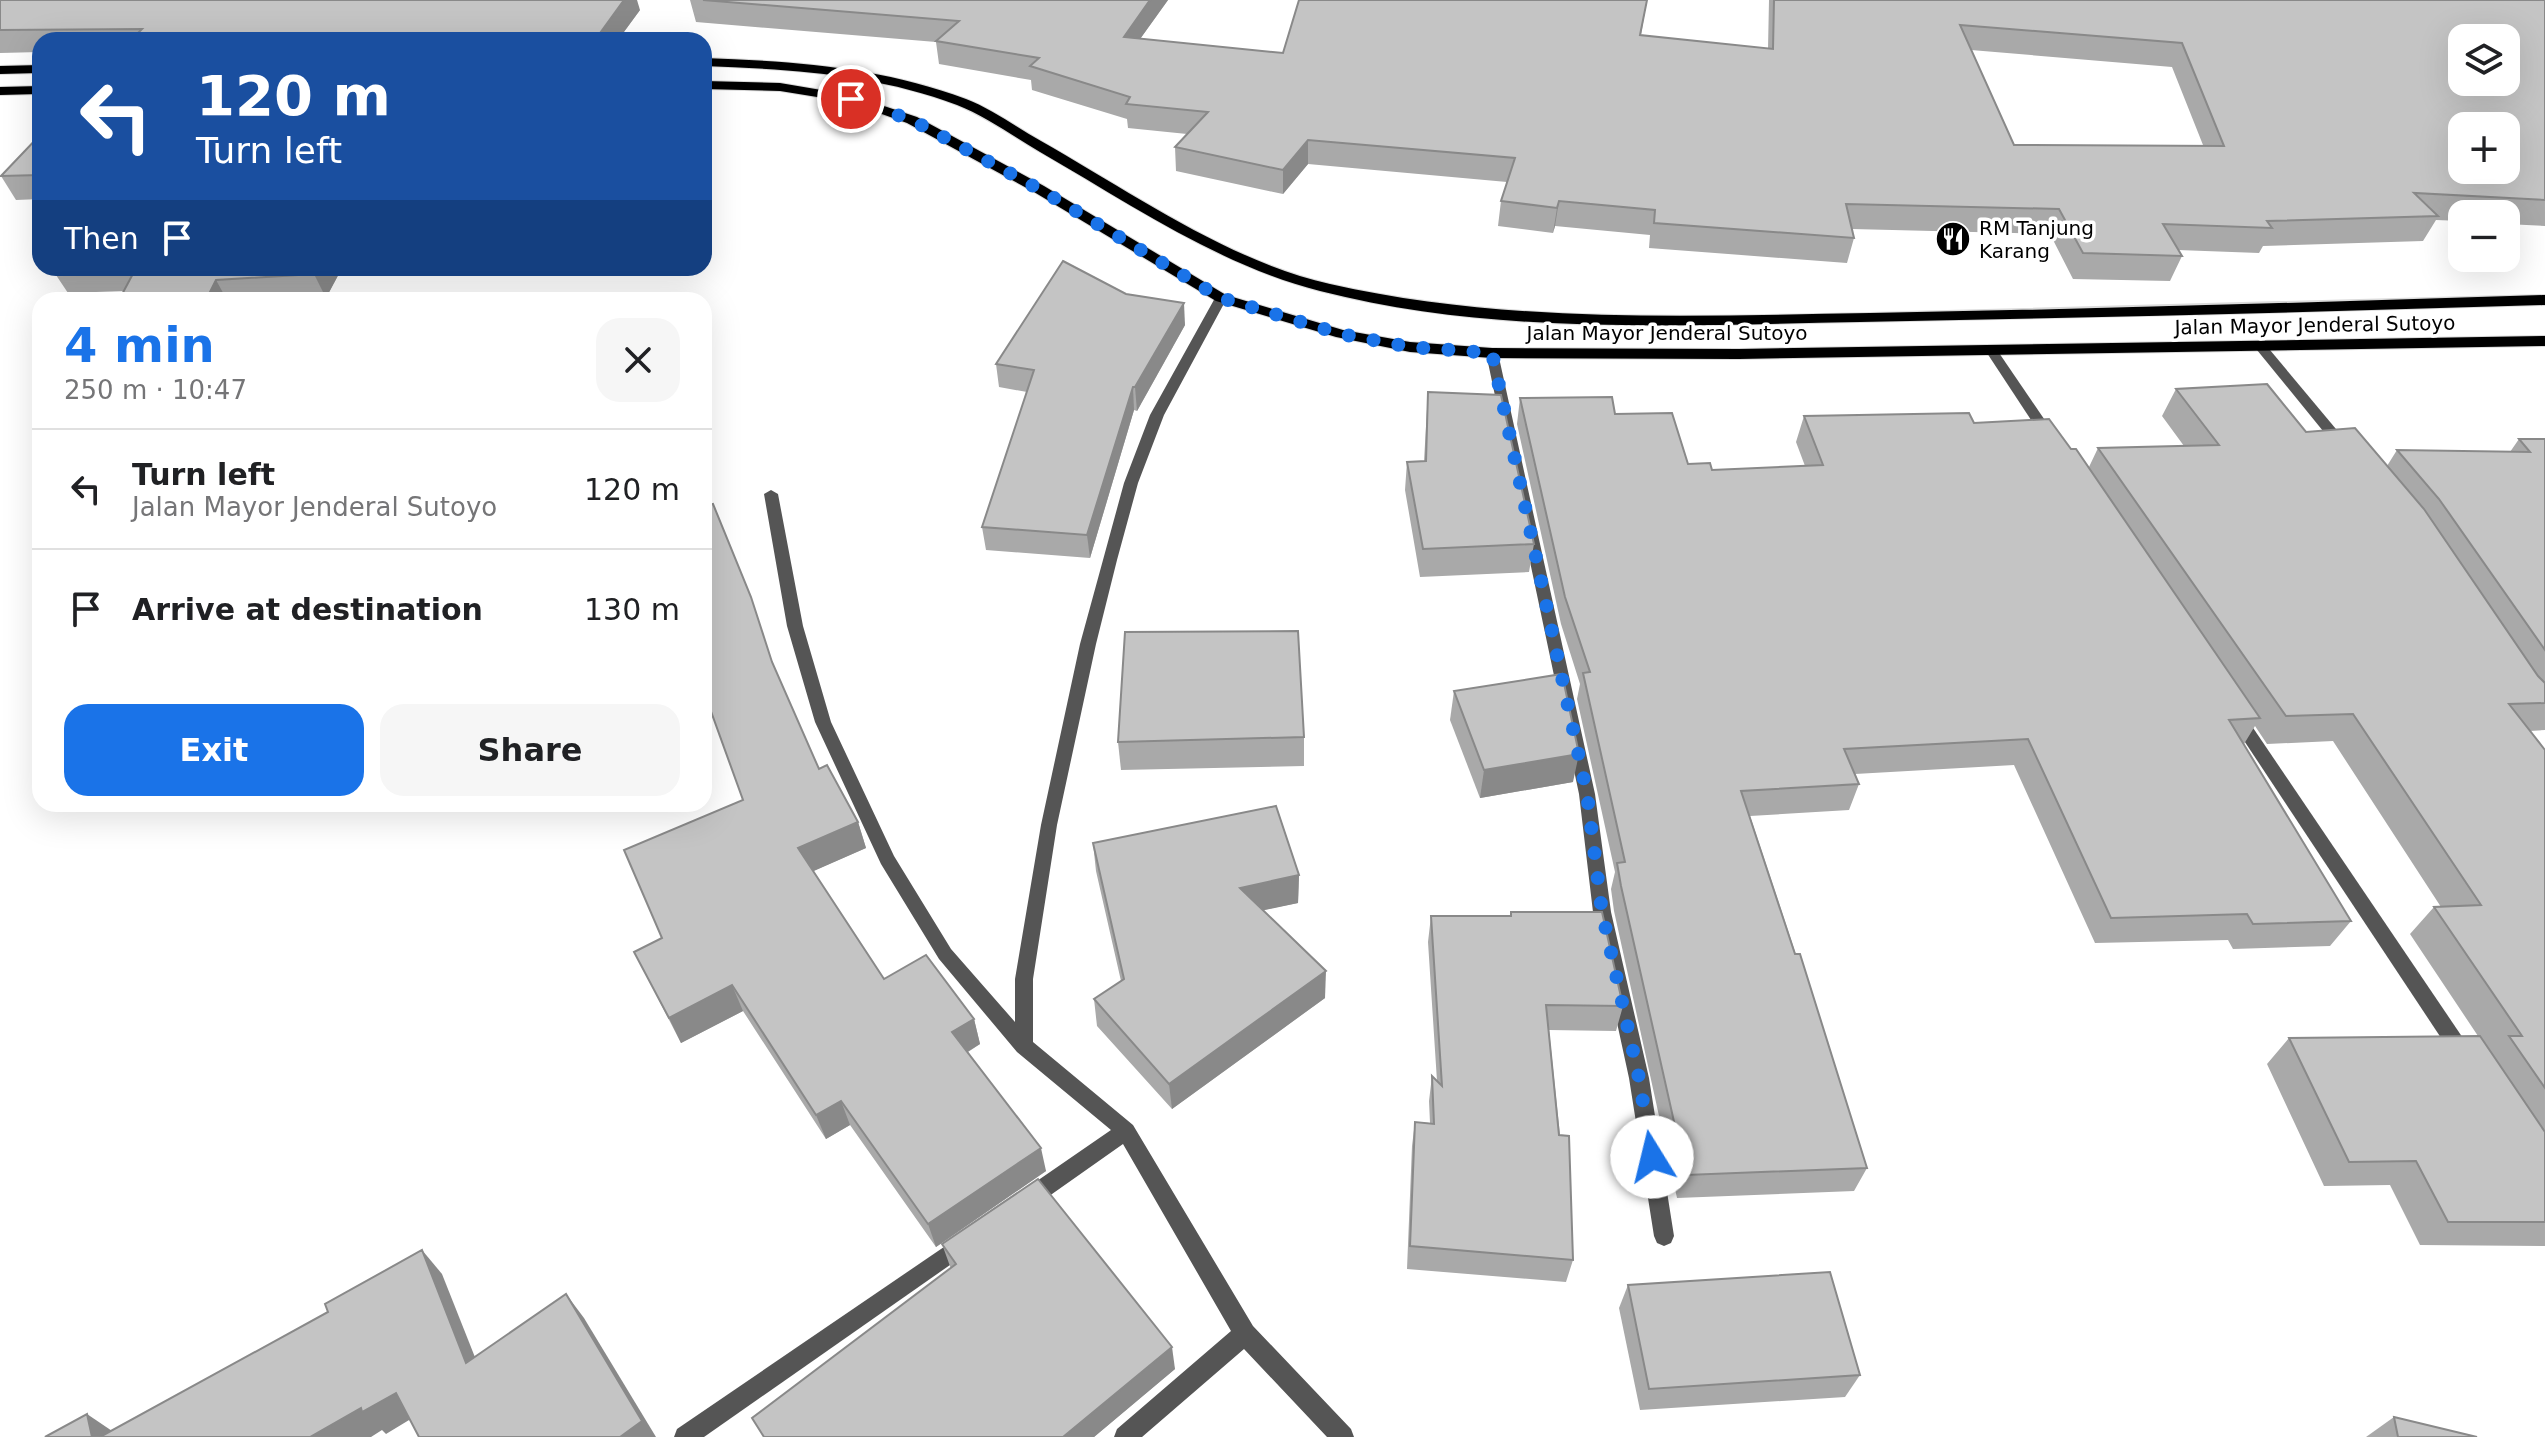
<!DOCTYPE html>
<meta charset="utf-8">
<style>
:root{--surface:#fff;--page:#f6f6f6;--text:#202124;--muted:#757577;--line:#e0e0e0;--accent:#1a73e8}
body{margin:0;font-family:"DejaVu Sans",sans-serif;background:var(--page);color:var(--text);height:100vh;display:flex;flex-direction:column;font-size:30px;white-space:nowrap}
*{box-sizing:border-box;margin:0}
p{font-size:26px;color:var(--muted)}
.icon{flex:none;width:44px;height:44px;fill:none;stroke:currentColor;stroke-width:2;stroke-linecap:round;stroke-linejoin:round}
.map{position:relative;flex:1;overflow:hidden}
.side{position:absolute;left:32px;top:292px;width:680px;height:520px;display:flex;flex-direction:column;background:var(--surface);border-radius:24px;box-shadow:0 8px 32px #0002}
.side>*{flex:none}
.top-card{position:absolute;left:32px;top:32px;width:680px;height:244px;border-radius:24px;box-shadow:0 8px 32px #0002;background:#1a4fa0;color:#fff;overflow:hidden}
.controls{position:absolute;left:2448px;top:24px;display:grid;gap:16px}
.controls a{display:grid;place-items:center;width:72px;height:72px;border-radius:16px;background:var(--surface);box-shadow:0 8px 32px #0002;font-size:40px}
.pin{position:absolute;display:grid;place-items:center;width:68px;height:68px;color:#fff;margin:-34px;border:4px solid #fff;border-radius:50%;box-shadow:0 2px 8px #0007}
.me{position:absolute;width:88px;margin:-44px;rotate:351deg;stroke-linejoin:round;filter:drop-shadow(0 0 6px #0008)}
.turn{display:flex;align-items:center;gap:28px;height:168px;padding:0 32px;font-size:36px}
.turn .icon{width:104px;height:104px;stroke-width:2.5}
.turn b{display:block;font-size:56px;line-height:68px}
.then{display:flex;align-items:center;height:76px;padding:0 32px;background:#0003;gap:16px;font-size:30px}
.round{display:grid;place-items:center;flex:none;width:84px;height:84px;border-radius:24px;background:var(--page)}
.summary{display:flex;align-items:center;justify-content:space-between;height:136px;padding:0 32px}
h1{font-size:48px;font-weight:800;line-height:60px;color:var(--accent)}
.primary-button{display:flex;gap:16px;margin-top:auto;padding:16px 32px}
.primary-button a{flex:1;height:92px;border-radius:24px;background:var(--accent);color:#fff;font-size:32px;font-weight:800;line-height:92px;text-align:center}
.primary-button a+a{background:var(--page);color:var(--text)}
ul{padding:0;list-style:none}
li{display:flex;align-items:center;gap:24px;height:120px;padding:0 32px;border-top:2px solid var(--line)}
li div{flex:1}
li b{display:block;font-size:30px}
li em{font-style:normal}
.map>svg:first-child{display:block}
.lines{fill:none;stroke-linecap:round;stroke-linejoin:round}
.primary-casing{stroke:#dbdbdb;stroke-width:2}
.street{fill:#555;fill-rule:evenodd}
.primary{fill:#000;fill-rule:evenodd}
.wall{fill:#a9a9a9;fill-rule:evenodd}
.shaded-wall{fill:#898989}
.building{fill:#c4c4c4;stroke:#898989;stroke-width:2;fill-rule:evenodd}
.route{stroke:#1a73e8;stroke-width:14;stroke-dasharray:0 25.2}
.labels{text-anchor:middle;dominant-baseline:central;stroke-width:7;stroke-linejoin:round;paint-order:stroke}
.far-poi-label{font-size:20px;fill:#000;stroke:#fff;text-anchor:start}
.far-street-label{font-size:20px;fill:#000;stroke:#fff}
</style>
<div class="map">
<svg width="2545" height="1437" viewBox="0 0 2545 1437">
<rect width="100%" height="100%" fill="#fff"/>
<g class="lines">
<g class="primary-casing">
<g id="primary">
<path d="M704 58C792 61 882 67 966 99 992 109 1016 127 1041 141 1131 192 1228 261 1330 284 1507 324 1689 316 1870 313 2095 309 2320 302 2545 295V305C2317 312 2088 318 1860 322 1681 325 1495 336 1320 291 1218 265 1129 203 1040 152 1013 136 985 116 957 105 876 74 789 69 704 66Z"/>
<path d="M40 65V73L0 74V66Z"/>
<path d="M704 81 780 83 851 95 917 117 1044 186 1226 295 1343 330 1410 342 1492 348 1739 349 2545 336V346L1739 359 1492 358 1410 352 1336 337 1216 301 1034 192 907 123 848 102 780 91 704 89Z"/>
<path d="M40 86V94L0 95V87Z"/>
</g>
</g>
<g class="street">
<path d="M1221 294 1227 298 1164 415 1138 483 1117 560 1096 644 1057 825 1033 979V1042L1133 1125 1253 1326 1351 1429 1354 1437H1327L1244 1349 1142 1437H1114L1117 1429 1231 1331 1123 1144 1035 1206 1028 1209 1021 1206 1018 1199 1021 1192 1111 1130 1017 1052 939 959 881 864 815 722 787 626 764 494 771 490 778 494 803 626 831 722 894 856 951 949 1015 1022V979L1041 825 1080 644 1103 560 1124 483 1150 415 1215 298Z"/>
<path d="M2261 343 2265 344 2346 441V447H2336L2257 350 2255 347Z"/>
<path d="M1991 346 1995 347 2055 435 2053 438 2048 439 2041 435 1985 350Z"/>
<path d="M1492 349 1498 353 1595 794 1611 912 1649 1078 1674 1236 1671 1243 1664 1246 1657 1243 1654 1236 1629 1078 1593 912 1579 794 1486 353Z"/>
<path d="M2237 711 2243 713 2469 1047 2472 1053 2469 1059 2462 1061 2455 1059 2231 721 2229 717 2231 713Z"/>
<path d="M963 1234 970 1237 973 1244 970 1251 704 1437H674L677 1429Z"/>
</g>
<use href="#primary" class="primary"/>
</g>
<g class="wall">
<path d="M0 0 640 10 618 40H40V52L0 53Z"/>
<path d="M690 0H1168L1140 39 1283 53 1647 0 1641 35 1768 49 1769 0H2545V226L2506 224V214H2462V221L2436 220 2423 241 2263 246 2259 253 2178 250 2182 256 2170 281 2073 279 2050 234 1852 229 1854 238 1847 263 1649 248 1650 235 1555 226 1553 233 1498 226 1501 201 1507 182 1308 164 1283 194 1176 171 1175 147 1187 134 1128 128 1127 119 1032 90 1031 80 939 64 936 42 696 22ZM1971 50 2172 67 2203 145H2014Z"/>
<path d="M40 135V199L16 200 1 176Z"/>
<path d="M53 268H342L326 298 301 300H119L124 291 68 293 52 269Z"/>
<path d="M1126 294 1185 325 1137 411 1134 410 1090 558 986 550 982 527 1027 392 999 387 996 364Z"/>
<path d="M2176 389 2306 432 2387 466 2397 450 2510 452 2519 439H2545V730L2530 731 2545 750V1246L2420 1245 2390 1185 2324 1186 2267 1064 2289 1038 2478 1036 2410 934 2434 907H2441L2333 741 2267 744 2255 726 2244 744 2351 921 2330 946 2233 949 2228 940 2095 943 2014 765 1855 774 1859 784 1849 810 1750 816 1867 1168 1854 1191 1677 1198 1614 911 1611 889 1615 872 1577 699 1580 684 1561 624 1517 424 1520 398 1615 414 1688 464 1712 470 1805 466 1796 442 1804 416 1974 423 2071 449 2089 467 2098 448 2184 446 2162 416Z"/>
<path d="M1428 392 1534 544 1529 572 1420 577 1405 490 1407 462 1424 461Z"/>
<path d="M772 662 819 769 858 822 866 848 813 871 884 979 974 1019 980 1044 968 1052 1046 1171 936 1247 850 1125 826 1139 743 1011 681 1043 634 952 662 938 743 800Z"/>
<path d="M1454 691 1573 782 1480 798 1450 720Z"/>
<path d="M1304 737V766L1121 770 1118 742Z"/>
<path d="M1093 843 1299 875 1298 903 1263 910 1325 998 1172 1109 1097 1026 1094 999 1121 981 1096 871Z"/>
<path d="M1511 912 1623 1006 1616 1031 1549 1030 1573 1260 1566 1282 1407 1269 1412 1146 1415 1122 1430 1123 1429 1101 1432 1076 1437 1081 1428 942 1431 916H1510Z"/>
<path d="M942 1244 1175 1369 1094 1437H764L951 1269Z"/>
<path d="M1628 1285 1860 1375 1845 1397 1640 1410 1619 1308Z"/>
<path d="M2394 1417 2477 1437H2366Z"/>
</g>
<g class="shaded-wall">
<path d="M624 0H637L640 10 618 40H595Z"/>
<path d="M1150 0H1168L1125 60 1124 37Z"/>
<path d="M1308 140V164L1283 194V170Z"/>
<path d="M1559 201 1555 226 1553 233 1557 208Z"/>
<path d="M317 268H342L326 298 314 274Z"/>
<path d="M216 280 227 300H206Z"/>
<path d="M1184 303 1185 325 1137 411 1135 387Z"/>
<path d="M1133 387 1134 410 1090 558 1087 535Z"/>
<path d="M1579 754 1573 782 1480 798 1484 770Z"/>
<path d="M858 822 866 848 807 874 798 848Z"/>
<path d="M1299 875 1298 903 1241 915 1240 888Z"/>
<path d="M1326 971 1325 998 1172 1109 1169 1084Z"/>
<path d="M732 985 743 1011 681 1043 669 1018Z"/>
<path d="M974 1019 980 1044 959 1057 952 1032Z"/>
<path d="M841 1101 850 1125 826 1139 816 1115Z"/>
<path d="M1041 1148 1046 1171 936 1247 928 1224Z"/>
<path d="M422 1250 442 1274 486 1385 466 1363Z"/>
<path d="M566 1294 584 1318 656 1437H620Z"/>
<path d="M1172 1347 1175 1369 1094 1437H1063Z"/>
<path d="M396 1393 419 1414 386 1434 382 1430 371 1437H310L361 1408Z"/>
<path d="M87 1414 118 1435 119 1437H92Z"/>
</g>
<g class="building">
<path d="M0 0H624L595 40H131L142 29 0 30Z"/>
<path d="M703 0H1150L1124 37 1283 53 1299 0H1647L1640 35 1773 49 1774 0H2545V200L2414 193 2438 216 2267 221 2272 228 2163 224 2182 256 2083 253 2059 209 1846 204 1854 238 1654 223 1655 210 1559 201 1557 208 1501 201 1515 158 1308 140 1283 170 1175 147 1208 112 1126 104 1130 97 1030 66 1039 58 936 41 959 21ZM1960 25 2182 43 2224 146 2014 145ZM2462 38H2506V82H2462ZM2462 126H2506V170H2462Z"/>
<path d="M40 135V175L1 176Z"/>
<path d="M1063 261 1126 294 1184 303 1135 387H1133L1087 535 982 527 1034 370 996 364Z"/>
<path d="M136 268H317L314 274 216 280 206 300H119Z"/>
<path d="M2267 384 2306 432 2355 428 2424 509 2538 676 2545 683V703L2509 704 2545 750V1088L2509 1036H2522L2434 907 2481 905 2353 714 2286 716 2098 448 2219 445 2176 389Z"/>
<path d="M1428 392 1501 395 1534 544 1423 549 1407 462 1426 461Z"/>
<path d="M1612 397 1615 414 1672 413 1688 464 1710 463 1712 470 1823 465 1804 416 1969 413 1974 423 2049 419 2071 449H2076L2260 718 2229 720 2351 921 2253 924 2247 914 2111 918 2028 739 1844 749 1859 784 1741 791 1795 954H1800L1867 1168 1686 1175 1621 886 1617 863 1625 862 1583 673 1590 672 1565 597 1520 398Z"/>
<path d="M2519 439H2545V650L2439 499 2397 450 2530 452Z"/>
<path d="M713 504 751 597 772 662 819 769 827 765 858 822 798 848 884 979 926 955 974 1019 952 1032 1041 1148 928 1224 841 1101 816 1115 732 985 669 1018 634 952 662 938 624 850 743 800 704 692V506Z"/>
<path d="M1298 631 1304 737 1118 742 1125 632Z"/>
<path d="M1562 674 1579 754 1484 770 1454 691Z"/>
<path d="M1276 806 1299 875 1240 888 1326 971 1169 1084 1094 999 1124 979 1093 843Z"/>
<path d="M1511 912H1602L1623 1006 1546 1005 1559 1135 1569 1136 1573 1260 1410 1246 1415 1122 1434 1124 1432 1076 1442 1086 1431 916H1511Z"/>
<path d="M2480 1036 2545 1132V1222H2448L2416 1161 2349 1162 2289 1038Z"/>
<path d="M1038 1179 1172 1347 1063 1437H764L752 1418 956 1264 942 1244Z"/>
<path d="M422 1250 466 1363 566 1294 642 1421 620 1437H419L396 1393 362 1412 361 1408 310 1437H100L328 1312 325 1304Z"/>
<path d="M1830 1272 1860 1375 1649 1389 1628 1285Z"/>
<path d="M87 1414 92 1437H45Z"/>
<path d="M2394 1417 2477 1437H2398Z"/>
</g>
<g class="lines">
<path class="route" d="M851 99 912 120 1039 189 1221 298 1341 334 1410 347 1492 353 1587 794 1602 912 1639 1078 1652 1157"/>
</g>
<defs>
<g id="restaurant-disc" transform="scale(1.8)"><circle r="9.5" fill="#000" stroke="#fff"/><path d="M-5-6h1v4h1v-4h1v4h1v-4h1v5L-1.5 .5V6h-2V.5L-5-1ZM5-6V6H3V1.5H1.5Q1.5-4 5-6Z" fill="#fff"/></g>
</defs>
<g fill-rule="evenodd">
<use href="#restaurant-disc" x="1953" y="239"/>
</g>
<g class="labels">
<g class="far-poi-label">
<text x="1979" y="228">RM Tanjung<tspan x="1979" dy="23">Karang</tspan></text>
</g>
<g class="far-street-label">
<text transform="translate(2315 325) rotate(-1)">Jalan Mayor Jenderal Sutoyo</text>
<text x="1667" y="333">Jalan Mayor Jenderal Sutoyo</text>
</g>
</g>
</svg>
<div class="controls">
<a><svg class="icon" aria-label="layers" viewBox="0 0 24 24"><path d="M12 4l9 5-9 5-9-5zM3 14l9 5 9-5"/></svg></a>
<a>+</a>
<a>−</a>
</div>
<div class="pin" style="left:851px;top:99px;background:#d93025"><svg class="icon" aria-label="arrive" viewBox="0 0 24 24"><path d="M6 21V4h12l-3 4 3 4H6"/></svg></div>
<svg class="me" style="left:1652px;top:1157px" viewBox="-20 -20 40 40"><circle r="19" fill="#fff"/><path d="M0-13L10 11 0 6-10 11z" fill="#1a73e8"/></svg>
<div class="top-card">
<div class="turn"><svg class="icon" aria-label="left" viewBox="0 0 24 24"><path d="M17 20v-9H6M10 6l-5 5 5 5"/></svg><div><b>120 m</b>Turn left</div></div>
<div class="then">Then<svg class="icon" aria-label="arrive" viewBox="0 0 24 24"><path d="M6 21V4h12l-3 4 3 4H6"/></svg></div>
</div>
<section class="side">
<div class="summary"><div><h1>4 min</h1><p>250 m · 10:47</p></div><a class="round"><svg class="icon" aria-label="close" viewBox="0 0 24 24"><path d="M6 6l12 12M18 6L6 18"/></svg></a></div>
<ul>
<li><svg class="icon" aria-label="left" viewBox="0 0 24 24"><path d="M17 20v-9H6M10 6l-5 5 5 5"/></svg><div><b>Turn left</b><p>Jalan Mayor Jenderal Sutoyo</p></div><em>120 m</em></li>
<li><svg class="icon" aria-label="arrive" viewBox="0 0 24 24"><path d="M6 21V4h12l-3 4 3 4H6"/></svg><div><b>Arrive at destination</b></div><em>130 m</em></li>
</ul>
<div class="primary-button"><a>Exit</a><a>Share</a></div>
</section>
</div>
